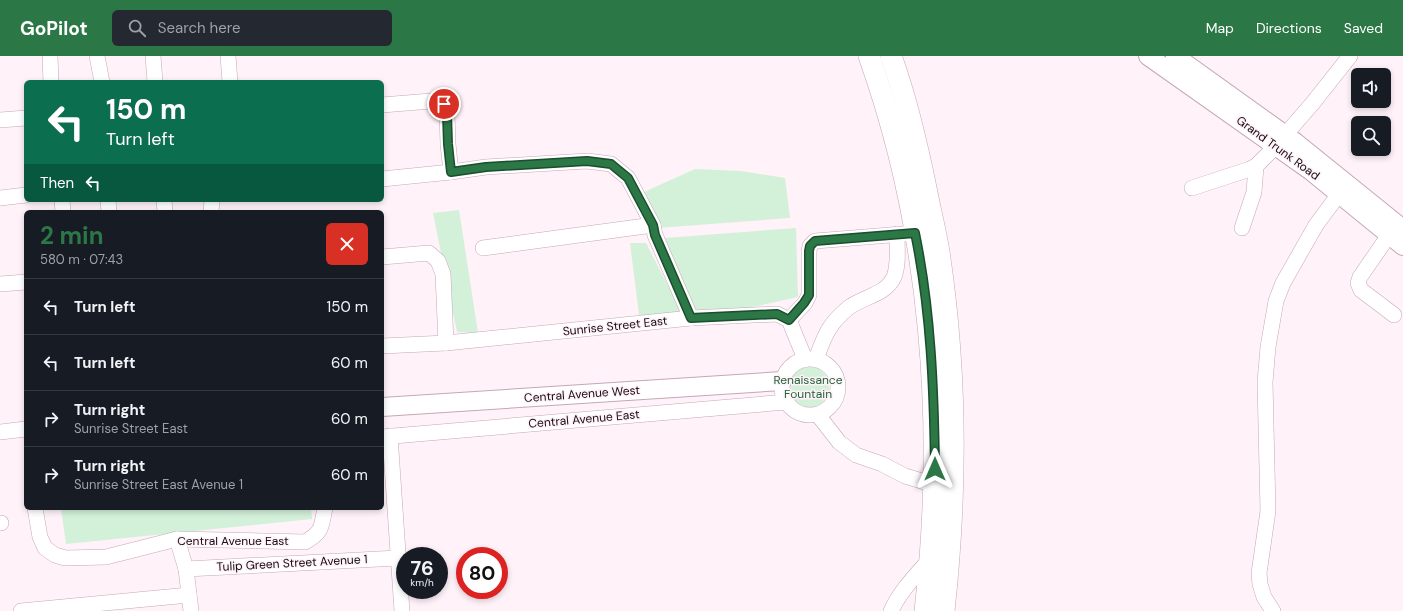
<!DOCTYPE html>
<meta charset="utf-8">
<style>
:root{--surface:#171b24;--page:#242831;--text:#f1f3f6;--muted:#9ea1a6;--line:#363941;--accent:#2b7746}
body{margin:0;font-family:"DM Sans",sans-serif;background:var(--page);color:var(--text);height:100vh;display:flex;flex-direction:column;font-size:15px;white-space:nowrap}
*{box-sizing:border-box;margin:0}
p{font-size:13px;color:var(--muted)}
.icon{flex:none;width:22px;height:22px;fill:none;stroke:currentColor;stroke-width:2;stroke-linecap:round;stroke-linejoin:round}
.map{position:relative;flex:1;overflow:hidden}
.side{position:absolute;left:24px;top:154px;width:360px;height:300px;display:flex;flex-direction:column;background:var(--surface);border-radius:6px;box-shadow:0 2px 6px #0003}
.side>*{flex:none}
.banner{position:absolute;left:24px;top:24px;width:360px;height:122px;border-radius:6px;box-shadow:0 2px 6px #0003;background:#0b6e4f;color:#fff;overflow:hidden}
.tools{position:absolute;left:1351px;top:12px;display:grid;gap:8px}
.tools a{display:grid;place-items:center;width:40px;height:40px;border-radius:6px;background:var(--surface);box-shadow:0 2px 6px #0003;font-size:20px}
.speed{position:absolute;left:396px;top:491px;display:flex;gap:8px;font-size:20px;font-weight:700;text-align:center}
.speed>*{display:grid;place-content:center;width:52px;height:52px;border-radius:50%;background:var(--surface);box-shadow:0 2px 6px #0003;line-height:1}
.speed small{font-size:10px;font-weight:400}
.speed .limit{border:6px solid #d22;background:#fff;color:#111}
.pin{position:absolute;display:grid;place-items:center;width:34px;height:34px;color:#fff;margin:-17px;border:2px solid #fff;border-radius:50%;box-shadow:0 1px 4px #0007}
.me{position:absolute;width:44px;margin:-22px;rotate:0deg;stroke-linejoin:round;filter:drop-shadow(0 0 3px #0008)}
.turn{display:flex;align-items:center;gap:14px;height:84px;padding:0 16px;font-size:18px}
.turn .icon{width:52px;height:52px;stroke-width:2.5}
.turn b{display:block;font-size:28px;line-height:34px}
.then{display:flex;align-items:center;height:38px;padding:0 16px;background:#0003;gap:8px;font-size:15px}
.round{display:grid;place-items:center;flex:none;width:42px;height:42px;border-radius:6px;background:var(--page)}
.overview{display:flex;align-items:center;justify-content:space-between;height:68px;padding:0 16px}
h1{font-size:24px;font-weight:700;line-height:30px;color:var(--accent)}
ul{padding:0;list-style:none}
li{display:flex;align-items:center;gap:12px;height:56px;padding:0 16px;border-top:1px solid var(--line)}
li div{flex:1}
li b{display:block;font-size:15px}
li em{font-style:normal}
header{display:flex;align-items:center;gap:24px;box-sizing:border-box;height:56px;padding:0 20px;background:var(--accent);color:#fff}
header strong{font-size:19px}
nav{display:flex;gap:22px;margin-inline-start:auto;font-size:14px}
.search{width:280px;height:36px;background:var(--page);display:flex;align-items:center;gap:10px;box-sizing:border-box;padding:0 14px;border-radius:6px;color:var(--muted);font-size:15px}
.map>svg:first-child{display:block}
.green{fill:#d3f0d9}
.lines{fill:none;stroke-linecap:round;stroke-linejoin:round}
.minor-casing{stroke:#c5a7b8;stroke-width:16}
.major-casing{stroke:#c5a7b8;stroke-width:20}
.highway-casing{stroke:#c5a7b8;stroke-width:22}
.minor{stroke:#fff;stroke-width:15}
.major{stroke:#fff;stroke-width:18}
.highway{stroke:#fff;stroke-width:21}
.route-casing{stroke:#1c4d2e;stroke-width:10}
.route{stroke:#2b7746;stroke-width:7}
.labels{text-anchor:middle;dominant-baseline:central;stroke-width:3;stroke-linejoin:round;paint-order:stroke}
.street-label{font-size:12px;fill:#160c12;stroke:#fff2f9}
.park-label{font-size:12px;fill:#226339;stroke:#fff2f9}
</style>
<header>
<strong>GoPilot</strong>
<div class="search"><svg class="icon" aria-label="search" viewBox="0 0 24 24"><circle cx="10" cy="10" r="6"/><path d="M15 15l6 6"/></svg>Search here</div>
<nav><a>Map</a><a>Directions</a><a>Saved</a></nav>
</header>
<div class="map">
<svg width="1403" height="555" viewBox="0 0 1403 555">
<rect width="100%" height="100%" fill="#fff2f9"/>
<g class="green">
<path d="M695 113 741 115 785 122 790 162 644 173 642 137Z"/>
<path d="M459 154 478 277 457 276 433 157Z"/>
<path d="M796 172 798 241 698 263 665 182Z"/>
<path d="M630 187H646L684 261 640 267Z"/>
<circle cx="808" cy="331" r="21"/>
<path d="M61 452H311L312 463 66 488Z"/>
</g>
<g class="lines">
<g class="minor-casing">
<g id="minor">
<path d="M50 0 51 26"/>
<path d="M97 0 102 26"/>
<path d="M153 0 155 26"/>
<path d="M228 0 230 26"/>
<path d="M382 49 431 45 440 46 444 49 447 58 448 88 451 116"/>
<path d="M0 64 26 62"/>
<path d="M1285 79 1312 48 1350 0"/>
<path d="M382 123 451 116 486 111 587 105 611 108 628 122 653 169"/>
<path d="M1192 132 1250 113 1256 110 1276 90"/>
<path d="M0 142 26 139"/>
<path d="M62 144 63 156"/>
<path d="M108 144 109 156"/>
<path d="M164 144 165 156"/>
<path d="M211 156 212 144"/>
<path d="M1242 172 1254 136 1256 110"/>
<path d="M1389 179 1360 221 1358 227 1361 234 1394 259"/>
<path d="M483 192 653 169 655 179 691 262"/>
<path d="M382 201 429 197 438 205 443 218 446 287 691 262 777 258 789 264 805 303"/>
<path d="M0 228 26 226"/>
<path d="M789 264 805 247 809 239V195L810 190 815 185 915 177"/>
<path d="M382 290 446 287"/>
<circle cx="810" cy="331" r="28"/>
<path d="M816 303C825 279 828 269 848 252 862 241 886 239 894 221 899 208 897 192 897 178"/>
<path d="M818 359 839 386 856 399 882 408 905 420 935 429"/>
<path d="M0 376 26 373"/>
<path d="M390 380 402 555"/>
<path d="M382 381 786 346"/>
<path d="M35 452 40 481 45 492 55 499 65 502 106 501 177 483 305 486C323 476 321 471 325 452"/>
<path d="M0 467H1"/>
<path d="M177 483 186 513 191 555"/>
<path d="M186 513 398 502"/>
<path d="M21 555 189 539"/>
<path d="M891 555C900 535 916 519 930 503"/>
<path d="M1273 555 1264 541 1260 528 1259 517 1268 455 1265 326 1268 291 1276 245 1283 227 1316 169 1339 138"/>
</g>
</g>
<g class="major-casing">
<g id="major">
<path d="M1148 0 1311 115 1403 190"/>
<path d="M1175 0 1295 86 1403 173"/>
<path d="M382 351 782 325"/>
</g>
</g>
<g class="highway-casing">
<g id="highway">
<path d="M869 0C932 176 946 370 925 555"/>
<path d="M891 0C907 44 918 92 927 137 931 157 936 177 939 196 957 315 957 436 944 555"/>
</g>
</g>
<use href="#minor" class="minor"/>
<use href="#major" class="major"/>
<use href="#highway" class="highway"/>
</g>
<g class="lines">
<g class="route-casing">
<path id="route" d="M444 48 447 58 448 88 451 116 486 111 587 105 611 108 628 122 653 169 655 179 691 262 777 258 789 264 804 247 809 239V195L810 190 815 185 915 177C931 254 934 334 935 413"/>
</g>
<use href="#route" class="route"/>
</g>
<g class="labels">
<g class="street-label">
<text transform="translate(1278 92) rotate(36)">Grand Trunk Road</text>
<text transform="translate(615 270) rotate(-6)">Sunrise Street East</text>
<text transform="translate(582 338) rotate(-4)">Central Avenue West</text>
<text transform="translate(584 363) rotate(-5)">Central Avenue East</text>
<text x="233" y="485">Central Avenue East</text>
<text transform="translate(292 507) rotate(-3)">Tulip Green Street Avenue 1</text>
</g>
<g class="park-label">
<text x="808" y="324">Renaissance<tspan x="808" dy="14">Fountain</tspan></text>
</g>
</g>
</svg>
<div class="tools">
<a><svg class="icon" aria-label="sound" viewBox="0 0 24 24"><path d="M4 9h4l5-4v14l-5-4H4zM17 9q2 3 0 6"/></svg></a>
<a><svg class="icon" aria-label="search" viewBox="0 0 24 24"><circle cx="10" cy="10" r="6"/><path d="M15 15l6 6"/></svg></a>
</div>
<div class="speed"><div>76<small>km/h</small></div><div class="limit">80</div></div>
<div class="pin" style="left:444px;top:48px;background:#d93025"><svg class="icon" aria-label="arrive" viewBox="0 0 24 24"><path d="M6 21V4h12l-3 4 3 4H6"/></svg></div>
<svg class="me" style="left:935px;top:413px" viewBox="-20 -20 40 40"><path d="M0-17L14 15 0 8-14 15z" fill="#2b7746" stroke="#fff" stroke-width="4"/></svg>
<div class="banner">
<div class="turn"><svg class="icon" aria-label="left" viewBox="0 0 24 24"><path d="M17 20v-9H6M10 6l-5 5 5 5"/></svg><div><b>150 m</b>Turn left</div></div>
<div class="then">Then<svg class="icon" aria-label="left" viewBox="0 0 24 24"><path d="M17 20v-9H6M10 6l-5 5 5 5"/></svg></div>
</div>
<section class="side">
<div class="overview"><div><h1>2 min</h1><p>580 m · 07:43</p></div><a class="round" style="background:#d93025;color:#fff"><svg class="icon" aria-label="close" viewBox="0 0 24 24"><path d="M6 6l12 12M18 6L6 18"/></svg></a></div>
<ul>
<li><svg class="icon" aria-label="left" viewBox="0 0 24 24"><path d="M17 20v-9H6M10 6l-5 5 5 5"/></svg><div><b>Turn left</b></div><em>150 m</em></li>
<li><svg class="icon" aria-label="left" viewBox="0 0 24 24"><path d="M17 20v-9H6M10 6l-5 5 5 5"/></svg><div><b>Turn left</b></div><em>60 m</em></li>
<li><svg class="icon" aria-label="right" viewBox="0 0 24 24"><path d="M7 20v-9h11M14 6l5 5-5 5"/></svg><div><b>Turn right</b><p>Sunrise Street East</p></div><em>60 m</em></li>
<li><svg class="icon" aria-label="right" viewBox="0 0 24 24"><path d="M7 20v-9h11M14 6l5 5-5 5"/></svg><div><b>Turn right</b><p>Sunrise Street East Avenue 1</p></div><em>60 m</em></li>
</ul>
</section>
</div>
